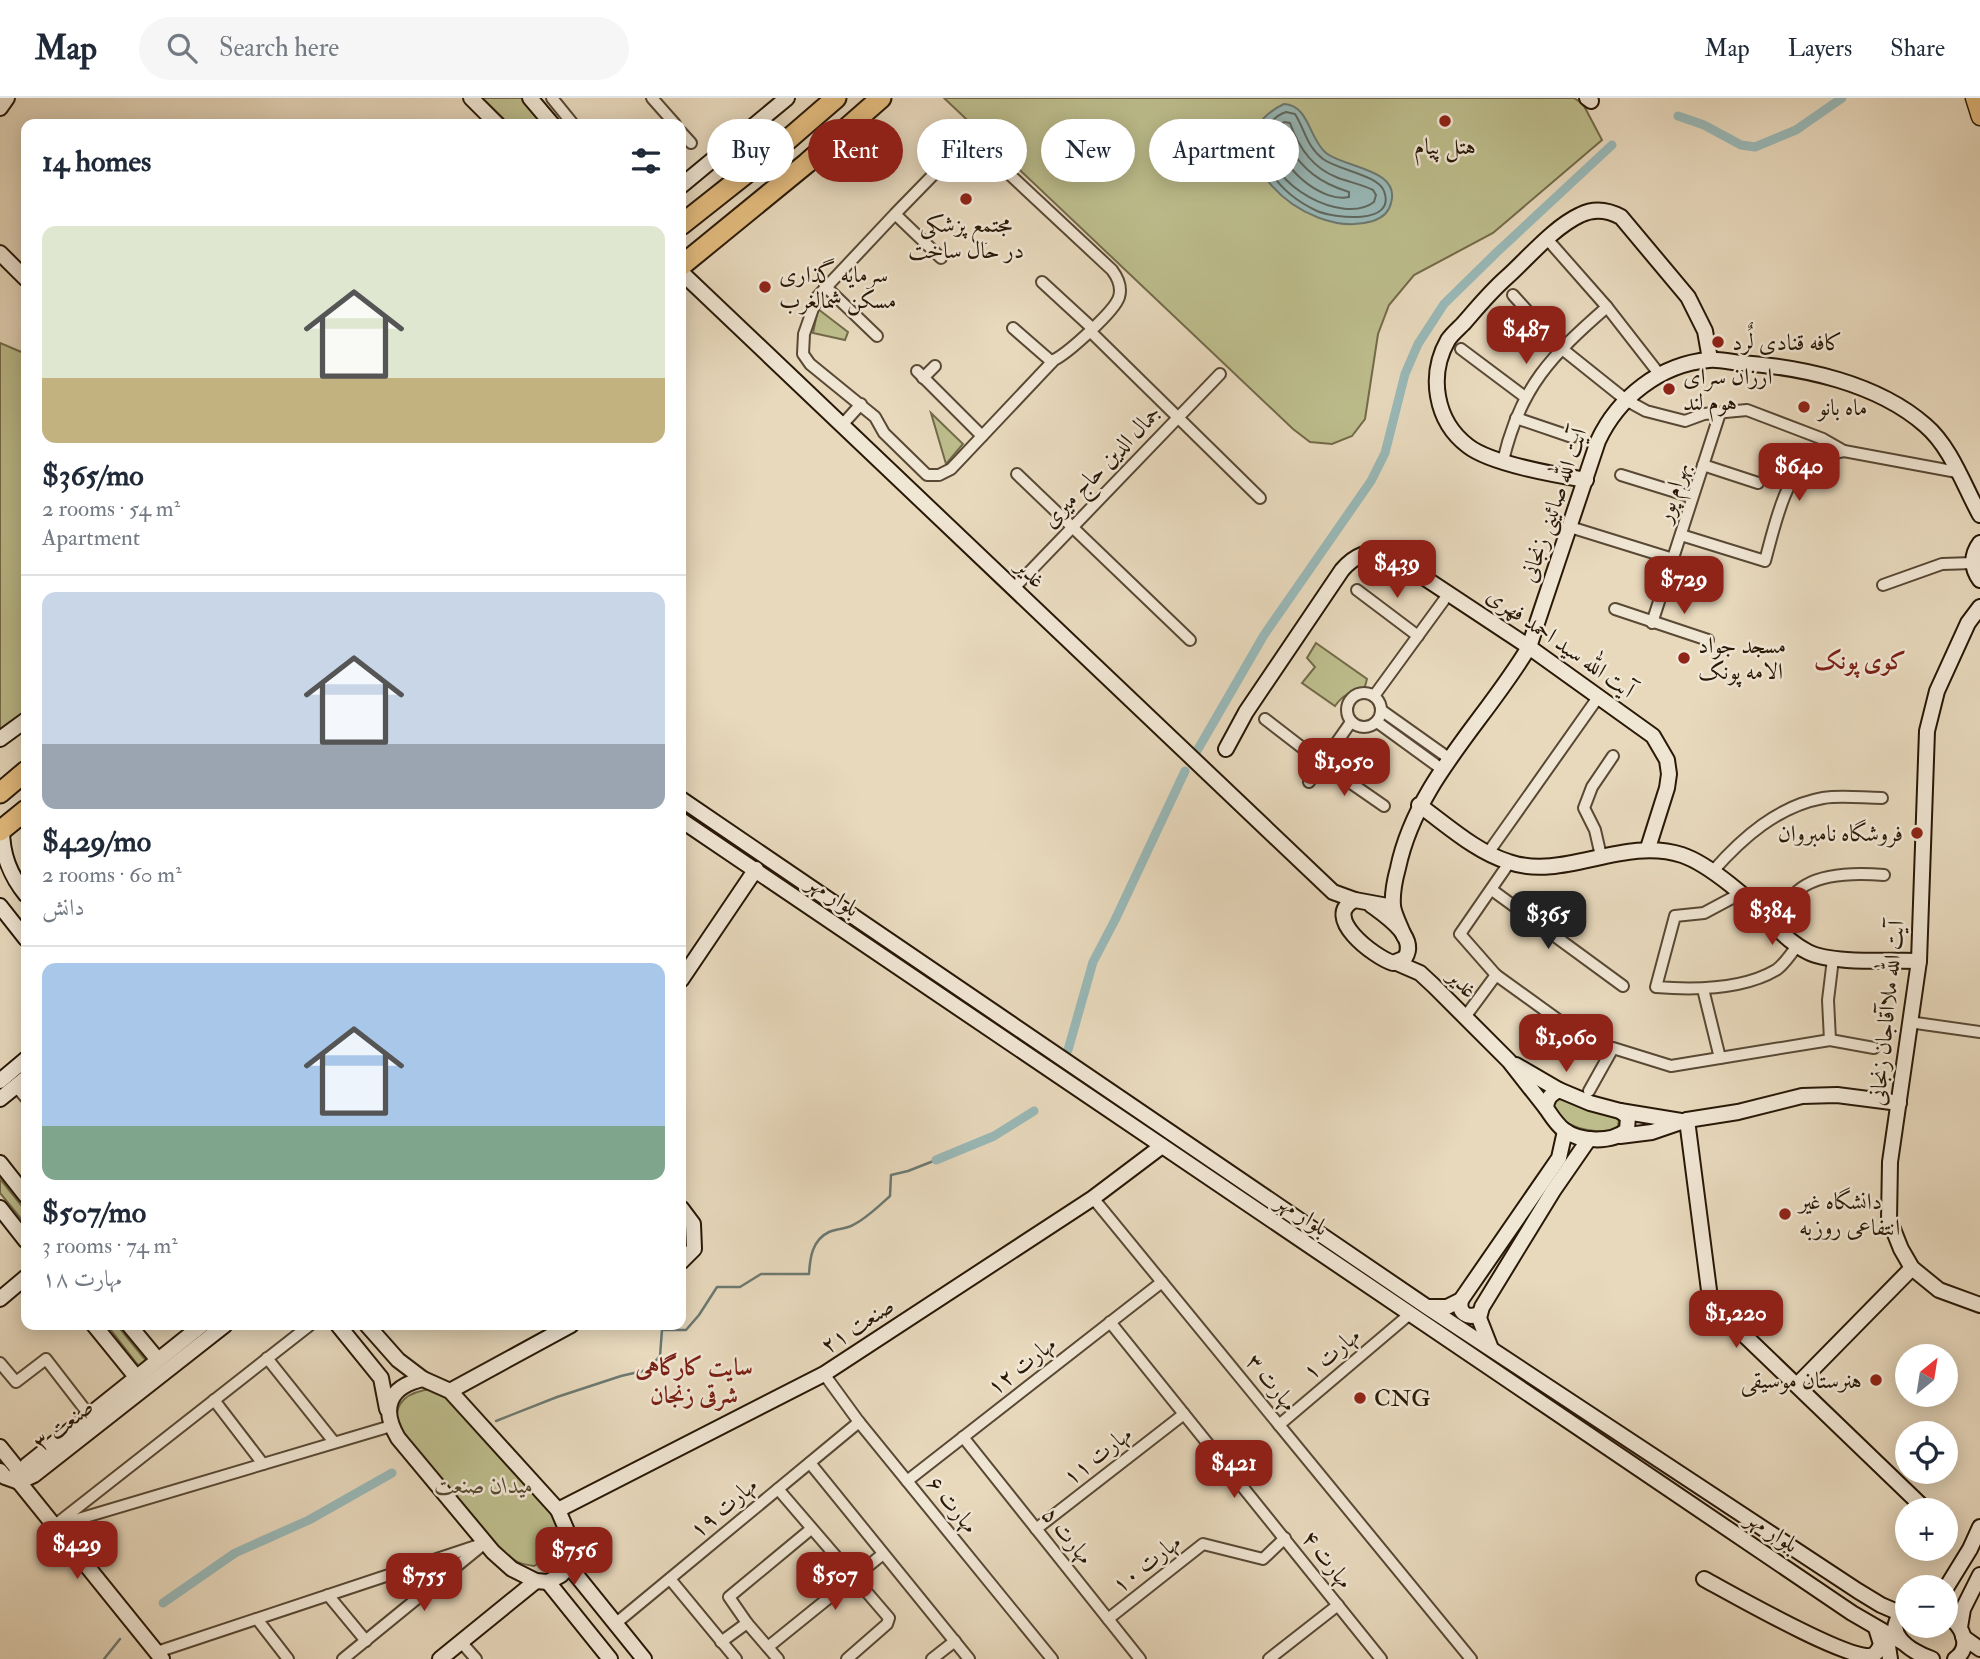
<!DOCTYPE html>
<meta charset="utf-8">
<style>
body{margin:0;font-family:"IM FELL Double Pica",Amiri,serif;background:#f6f6f7;color:#1f2937;height:100vh;display:flex;flex-direction:column;font-size:26px;white-space:nowrap}
*{box-sizing:border-box;margin:0}
p{font-size:23px;color:#747a83}
.icon{flex:none;width:38px;height:38px;fill:none;stroke:currentColor;stroke-width:2;stroke-linecap:round;stroke-linejoin:round}
.map{position:relative;flex:1;overflow:hidden}
.panel{position:absolute;left:21px;top:21px;width:665px;height:1211px;display:flex;flex-direction:column;background:#fff;border-radius:14px;box-shadow:0 4px 18px #0003}
.panel>*{flex:none}
.top-card{position:absolute;left:707px;top:21px;width:665px;height:63px;display:flex;gap:14px}
.needle{width:46px;rotate:30deg}
.controls{position:absolute;left:1895px;top:1246px;display:grid;gap:14px}
.controls a{display:grid;place-items:center;width:63px;height:63px;border-radius:50%;background:#fff;box-shadow:0 4px 18px #0003;font-size:35px}
.price{position:absolute;translate:-50% -60px;padding:0 16px;border-radius:14px;background:#8f2418;color:#fff;font-size:23px;line-height:46px;filter:drop-shadow(0 2px 4px #0008)}
.price::after{content:'';position:absolute;left:50%;top:42px;width:21px;height:16px;margin-left:-10px;background:inherit;clip-path:polygon(0 0,100% 0,50% 100%)}
.price.active{background:#222;color:#fff}
ul{padding:0;list-style:none}
li{display:grid;align-content:center;gap:14px;height:371px;padding:0 21px}
li+li{border-top:2px solid #e0e1e3}
li span{display:grid;place-items:center;height:217px;border-radius:14px;color:#555}
li>.icon{margin-inline-start:auto}
span .icon{width:126px;height:126px;fill:#fffc;stroke-width:1}
li b{font-size:30px}
h2{display:flex;justify-content:space-between;align-items:center;height:84px;padding:0 21px;font-size:30px}
.pill{padding:0 24px;border-radius:32px;background:#fff;box-shadow:0 4px 18px #0003;font-size:24px;line-height:63px}
.pill.active{background:#8f2418;color:#fff}
header{display:flex;align-items:center;gap:42px;box-sizing:border-box;height:98px;padding:0 35px;background:#fff;border-bottom:2px solid #e0e1e3}
header strong{font-size:33px}
nav{display:flex;gap:38px;margin-inline-start:auto;font-size:24px}
.search{width:490px;height:63px;background:#f6f6f7;display:flex;align-items:center;gap:18px;box-sizing:border-box;padding:0 24px;border-radius:38px;color:#747a83;font-size:26px}
.map>svg:first-child{display:block}
</style>
<header>
<strong>Map</strong>
<div class="search"><svg class="icon" aria-label="search" viewBox="0 0 24 24"><circle cx="10" cy="10" r="6"/><path d="M15 15l6 6"/></svg>Search here</div>
<nav><a>Map</a><a>Layers</a><a>Share</a></nav>
</header>
<div class="map">
<svg width="1980" height="1561" viewBox="0 0 1980 1561">
<rect width="100%" height="100%" fill="#e8d9bd"/>
<filter id="stains"><feTurbulence type="fractalNoise" baseFrequency=".00286" numOctaves="4"/><feColorMatrix values="0 0 0 0 .2 0 0 0 0 .09 0 0 0 0 .02 0 0 0 .5 -.17"/></filter>
<radialGradient id="worn" r=".72"><stop offset=".6" stop-color="#630" stop-opacity="0"/><stop offset="1" stop-color="#630" stop-opacity=".3"/></radialGradient>
<g fill="#bdbd8c" stroke="#726a49" stroke-width="2">
<polygon points="482,0 523,0 543,26 509,26"/>
<polygon points="944,0 1574,0 1583,6 1602,42 1493,135 1414,177 1389,207 1378,236 1365,321 1352,338 1332,346 1310,344 1293,331"/>
<polygon points="818,211 848,234 845,242 813,235"/>
<polygon points="0,245 26,256 26,623 0,642"/>
<polygon points="931,315 963,346 946,366"/>
<path d="M1316,545L1367,581L1364,592C1350,593 1343,597 1335,608L1302,585L1315,569L1307,560Z"/>
<path d="M1559,997L1614,1017L1619,1022L1618,1028L1612,1034C1588,1034 1556,1029 1550,1002Z"/>
<polygon points="0,1081 26,1113 26,1127 0,1095"/>
<polygon points="107,1227 117,1227 148,1265 141,1271"/>
<path d="M433,1291L450,1300L548,1407L559,1429L561,1442L549,1459L534,1468C527,1467 520,1466 514,1462C477,1438 450,1396 422,1362C415,1354 402,1342 399,1332C390,1304 409,1293 433,1291Z"/>
</g>
<path fill="#99b9b8" stroke="#6c7971" stroke-width="2" d="M1284,6C1309,7 1309,41 1326,55C1345,70 1401,71 1391,105C1389,114 1382,120 1373,123C1303,145 1202,45 1284,6Z"/>
<g fill="none" stroke-linecap="round" stroke-linejoin="round">
<g stroke="#60685f" stroke-width="2">
<path d="M1286,14L1295,16C1305,32 1307,49 1323,61C1338,72 1378,77 1384,93C1397,128 1333,120 1317,113C1298,104 1283,93 1272,76C1265,65 1259,54 1262,41C1265,29 1274,18 1286,14Z"/>
<path d="M1284,24L1290,25C1298,48 1311,69 1336,79C1348,84 1361,86 1373,92L1376,97L1374,104C1343,128 1267,86 1270,47C1271,37 1278,30 1284,24Z"/>
<path d="M1283,45L1287,46C1303,72 1320,85 1349,94V99C1324,105 1284,73 1280,48Z"/>
</g>
<g stroke="#6c7971" stroke-width="2.5">
<path d="M496,1323L557,1299L621,1278L647,1272L660,1258L662,1232H686L699,1217L717,1189H740L761,1176H809C810,1160 812,1142 829,1134C836,1131 844,1131 851,1128C865,1122 879,1108 890,1098L891,1077L908,1073L936,1062"/>
<polyline points="104,1561 120,1541"/>
</g>
<g stroke="#99b9b8" stroke-width="9">
<polyline points="1678,18 1704,27 1741,47 1755,49 1796,32 1842,0"/>
<polyline points="1194,658 1264,537 1371,383 1385,355 1405,276 1418,246 1444,206 1496,155 1612,47"/>
<polyline points="1068,952 1093,864 1115,822 1185,673"/>
<polyline points="936,1062 994,1038 1034,1013"/>
<polyline points="163,1505 235,1455 309,1422 392,1375"/>
</g>
<defs>
<g id="street">
<polyline points="552,0 573,26"/>
<polyline points="652,0 675,26"/>
<polyline points="681,34 691,45"/>
<path d="M895,116L967,42L976,45L1112,172C1118,180 1122,189 1119,199C1115,213 1068,255 1054,262L951,371L939,377H927L884,335L875,319L810,266L803,256L804,236L817,199L895,116L941,160"/>
<polyline points="1548,142 1607,209 1660,277"/>
<polyline points="1042,184 1092,230"/>
<polyline points="825,188 877,238"/>
<polyline points="1513,197 1561,250 1626,302 1646,313 1685,323 1704,316 1747,312 1823,341 1844,353 1957,374"/>
<polyline points="1013,230 1052,264"/>
<polyline points="1094,237 1260,400"/>
<polyline points="1461,251 1525,299"/>
<polyline points="917,273 982,338"/>
<polyline points="923,280 935,268"/>
<polyline points="1516,320 1572,339"/>
<polyline points="842,327 861,306"/>
<path d="M1503,363C1520,289 1552,257 1607,209"/>
<polyline points="1703,367 1758,385"/>
<polyline points="1017,376 1190,542"/>
<polyline points="1621,377 1692,399"/>
<polyline points="1570,429 1673,461"/>
<path d="M1681,437L1765,463C1772,438 1786,371 1812,361C1822,357 1833,355 1844,353"/>
<polyline points="1883,487 1942,466 1973,465"/>
<polyline points="1014,490 1220,276"/>
<polyline points="1357,492 1418,538"/>
<polyline points="1615,511 1708,542"/>
<polyline points="1652,525 1720,315"/>
<circle cx="1364" cy="612" r="17"/>
<polyline points="1374,598 1444,502"/>
<polyline points="1381,612 1450,661"/>
<polyline points="1265,621 1322,665 1384,708"/>
<polyline points="1377,624 1443,672"/>
<polyline points="1309,684 1351,624"/>
<polyline points="1488,755 1599,598"/>
<polyline points="1601,758 1595,732 1584,710 1592,689 1613,658"/>
<path d="M1713,773C1742,740 1778,708 1823,700C1842,697 1863,700 1882,700"/>
<polyline points="1492,792 1623,888"/>
<path d="M1734,799L1704,815L1675,818L1656,889C1693,892 1742,892 1776,872C1784,867 1791,855 1798,847"/>
<path d="M1771,823C1781,811 1792,795 1806,787C1827,775 1860,775 1884,777"/>
<polyline points="1496,877 1460,836 1509,765"/>
<polyline points="1703,891 1720,960"/>
<polyline points="1465,919 1496,877 1575,934"/>
<polyline points="1909,924 1980,934"/>
<polyline points="1830,942 1828,902 1833,861"/>
<polyline points="16,988 26,1000"/>
<polyline points="1589,993 1613,950 1671,968 1830,942 1874,950"/>
<polyline points="1093,1100 1471,1561"/>
<polyline points="1110,1224 1381,1561"/>
<polyline points="267,1260 334,1344"/>
<polyline points="0,1265 16,1284 46,1261 90,1318"/>
<polyline points="824,1276 859,1324 1052,1561"/>
<polyline points="214,1302 263,1366"/>
<polyline points="1279,1327 1411,1215"/>
<polyline points="963,1339 1140,1561"/>
<polyline points="810,1365 969,1561"/>
<polyline points="907,1383 1162,1184"/>
<polyline points="778,1391 889,1520 887,1526 847,1561"/>
<polyline points="59,1424 310,1227"/>
<polyline points="55,1428 391,1328"/>
<polyline points="1036,1431 1184,1316"/>
<polyline points="670,1481 736,1561"/>
<polyline points="328,1497 366,1543"/>
<polyline points="257,1521 288,1561"/>
<polyline points="1108,1521 1203,1446 1263,1461 1285,1440"/>
<polyline points="615,1526 859,1324"/>
<polyline points="461,1544 476,1561"/>
<polyline points="721,1544 747,1525"/>
<polyline points="768,1549 883,1456"/>
<polyline points="157,1554 485,1445"/>
<polyline points="343,1561 479,1450"/>
<polyline points="778,1561 747,1525 729,1499 811,1431"/>
<polyline points="932,1561 955,1543"/>
<polyline points="1269,1561 1338,1507"/>
</g>
<g id="secondary">
<polyline points="471,0 497,26"/>
<polyline points="530,0 552,26"/>
<polyline points="1587,0 1591,3"/>
<polyline points="0,10 7,0"/>
<polyline points="681,88 787,0"/>
<polyline points="0,155 26,181"/>
<polyline points="681,174 1333,794 1355,802"/>
<path d="M1586,382C1556,377 1491,366 1468,348C1435,323 1428,277 1448,242C1452,236 1458,231 1463,226C1477,210 1490,194 1507,179C1528,160 1554,129 1580,117C1594,110 1608,112 1621,119L1688,199L1705,233L1710,261"/>
<path d="M1980,445C1971,457 1971,470 1980,482"/>
<polyline points="1980,509 1968,525 1937,593 1927,633 1919,863 1890,1064 1889,1121 1901,1151 1912,1170 1939,1192 1980,1207"/>
<polyline points="0,641 26,622"/>
<path d="M1226,651L1246,614L1342,472C1355,457 1368,452 1387,455L1529,549L1653,638L1667,662L1669,676L1667,690L1648,750"/>
<polyline points="681,701 1427,1209 1858,1493 1881,1507 1902,1516"/>
<path d="M1419,707C1447,727 1476,754 1509,764C1564,783 1623,738 1682,757C1709,766 1752,803 1771,824C1781,835 1794,847 1808,854C1831,866 1891,862 1919,863"/>
<polyline points="681,722 1852,1515 1902,1544"/>
<path d="M2,731C2,757 10,777 26,797"/>
<path d="M1371,807C1386,818 1418,839 1405,860L1393,865C1374,859 1320,818 1355,802L1393,809"/>
<polyline points="0,808 26,841"/>
<path d="M1404,838C1401,829 1394,817 1393,808C1392,796 1395,781 1398,770C1416,684 1485,623 1529,549L1598,343C1618,300 1660,266 1709,262C1719,261 1730,264 1741,265C1802,269 1877,285 1925,327C1951,349 1964,388 1980,417"/>
<polyline points="1397,865 1420,875 1434,888 1509,963 1546,1010"/>
<polyline points="681,882 756,771"/>
<polyline points="1516,967 1559,992"/>
<polyline points="0,983 26,961"/>
<path d="M1559,992L1590,1005L1620,1013L1628,1019L1627,1032C1612,1045 1579,1044 1564,1032C1556,1026 1551,1017 1546,1010C1547,1000 1550,997 1559,992Z"/>
<polyline points="0,1001 26,980"/>
<polyline points="1620,1013 1681,1023"/>
<polyline points="1687,1022 1710,1200 1715,1209 1926,1412"/>
<polyline points="1620,1038 1652,1034 1687,1022 1738,1014 1802,998 1837,997 1899,1005"/>
<polyline points="0,1065 26,1098"/>
<polyline points="0,1110 26,1143"/>
<polyline points="681,1110 693,1126 694,1151 681,1164"/>
<polyline points="0,1201 26,1179"/>
<path d="M1461,1202C1458,1215 1468,1222 1480,1215"/>
<polyline points="1430,1209 1447,1209 1461,1202 1559,1060 1565,1033"/>
<polyline points="94,1227 137,1280"/>
<polyline points="129,1227 158,1262"/>
<polyline points="338,1227 381,1280 387,1311"/>
<polyline points="367,1227 398,1262 423,1281"/>
<polyline points="1490,1248 1479,1220 1482,1209 1553,1093 1589,1041"/>
<path d="M423,1281L450,1293L558,1412L570,1440L572,1454L569,1468L561,1477L548,1484L536,1483L512,1471L493,1454L398,1340C381,1311 388,1289 423,1281Z"/>
<polyline points="1798,1286 1912,1170"/>
<polyline points="450,1293 571,1227"/>
<polyline points="0,1349 16,1369 19,1384 162,1561"/>
<polyline points="0,1373 5,1379 19,1384"/>
<polyline points="19,1384 34,1377 225,1227"/>
<polyline points="19,1384 27,1367 202,1227"/>
<polyline points="558,1412 824,1276 1093,1100 1162,1048"/>
<polyline points="569,1468 644,1561"/>
<path d="M1704,1481C1732,1496 1845,1561 1871,1558C1877,1556 1879,1551 1881,1546L1876,1530"/>
<polyline points="548,1484 610,1561"/>
<polyline points="1946,1490 1970,1451 1980,1429"/>
<path d="M1908,1512C1877,1531 1910,1554 1932,1561"/>
<path d="M1946,1518C1962,1526 1973,1549 1955,1561"/>
<polyline points="1960,1529 1963,1511 1980,1477"/>
<polyline points="1886,1535 1890,1561"/>
<polyline points="1963,1539 1980,1551"/>
<polyline points="440,1561 536,1483"/>
</g>
<polyline id="primary" points="1974,0 1980,19"/>
<g id="highway">
<polyline points="681,127 777,51 836,0"/>
<polyline points="681,168 807,65 881,0"/>
<polyline points="0,695 26,673"/>
<polyline points="0,733 26,712"/>
</g>
</defs>
<use href="#street" stroke="#584834" stroke-width="14"/>
<use href="#secondary" stroke="#281806" stroke-width="18"/>
<use href="#primary" stroke="#281806" stroke-width="19"/>
<use href="#highway" stroke="#281806" stroke-width="23"/>
<use href="#street" stroke="#f0e6d4" stroke-width="10"/>
<use href="#secondary" stroke="#f0e6d4" stroke-width="14"/>
<use href="#primary" stroke="#e4bc7e" stroke-width="16"/>
<use href="#highway" stroke="#e4bc7e" stroke-width="19"/>
</g>
<g fill="#8f2418" stroke="#f0e6d4" stroke-width="2.5">
<circle cx="1445" cy="23" r="7"/>
<circle cx="966" cy="101" r="7"/>
<circle cx="765" cy="189" r="7"/>
<circle cx="1718" cy="244" r="7"/>
<circle cx="1669" cy="291" r="7"/>
<circle cx="1804" cy="309" r="7"/>
<circle cx="1684" cy="560" r="7"/>
<circle cx="1917" cy="735" r="7"/>
<circle cx="1785" cy="1116" r="7"/>
<circle cx="1876" cy="1282" r="7"/>
<circle cx="1360" cy="1300" r="7"/>
</g>
<g text-anchor="middle" stroke-width="5" stroke-linejoin="round" paint-order="stroke">
<g font-size="23" fill="#281806" stroke="#f0e6d4" text-anchor="start">
<text x="1445" y="56" text-anchor="middle">هتل پیام</text>
<text x="966" y="134" text-anchor="middle">مجتمع پزشکی<tspan x="966" dy="26">در حال ساخت</tspan></text>
<text x="779" y="184">سرمایه گذاری<tspan x="779" dy="26">مسکن شمالغرب</tspan></text>
<text x="1732" y="252">کافه قنادی لٌرد</text>
<text x="1683" y="286">ارزان سرای<tspan x="1683" dy="26">هوم لند</tspan></text>
<text x="1818" y="317">ماه بانو</text>
<text x="1698" y="555">مسجد جواد<tspan x="1698" dy="26">الامه پونک</tspan></text>
<text x="1903" y="743" text-anchor="end">فروشگاه نامبروان</text>
<text x="1799" y="1111">دانشگاه غیر<tspan x="1799" dy="26">انتفاعی روزبه</tspan></text>
<text x="1862" y="1290" text-anchor="end">هنرستان موسیقی</text>
<text x="1374" y="1308">CNG</text>
</g>
<g font-size="23" fill="#281806" stroke="#f0e6d4">
<text transform="translate(1101 368) rotate(-46)" y="8">جمال الدین حاج میری</text>
<text transform="translate(1672 394) rotate(-72)" y="8">بهرام پور</text>
<text transform="translate(1553 407) rotate(-71)" y="8">آیت الله صائینی زنجانی</text>
<text transform="translate(1031 475) rotate(44)" y="8">غدیر</text>
<text transform="translate(1561 544) rotate(35)" y="8">آیت الله سید احمد فهری</text>
<text transform="translate(834 797) rotate(34)" y="8">بلوار مهر</text>
<text transform="translate(1463 885) rotate(45)" y="8">غدیر</text>
<text transform="translate(1886 915) rotate(-84)" y="8">آیت الله ملاآقاجان زنجانی</text>
<text transform="translate(1303 1116) rotate(34)" y="8">بلوار مهر</text>
<text transform="translate(857 1227) rotate(-33)" y="8">صنعت ۲۱</text>
<text transform="translate(1331 1255) rotate(-40)" y="8">مهارت ۱</text>
<text transform="translate(1021 1267) rotate(-38)" y="8">مهارت ۱۲</text>
<text transform="translate(1272 1284) rotate(51)" y="8">مهارت ۳</text>
<text transform="translate(63 1326) rotate(-38)" y="8">صنعت ۳</text>
<text transform="translate(1097 1357) rotate(-38)" y="8">مهارت ۱۱</text>
<text transform="translate(953 1406) rotate(51)" y="8">مهارت ۶</text>
<text transform="translate(723 1409) rotate(-40)" y="8">مهارت ۱۹</text>
<text transform="translate(1773 1433) rotate(34)" y="8">بلوار مهر</text>
<text transform="translate(1068 1437) rotate(51)" y="8">مهارت ۵</text>
<text transform="translate(1328 1461) rotate(52)" y="8">مهارت ۴</text>
<text transform="translate(1146 1465) rotate(-38)" y="8">مهارت ۱۰</text>
</g>
<g font-size="23" font-style="italic" fill="#554a2e" stroke="#f0e6d4">
<text x="484" y="1395">میدان صنعت</text>
</g>
<g font-size="24" font-weight="bold" fill="#7a1f14" stroke="#f0e6d4">
<text x="1860" y="571">کوی پونک</text>
<text x="694" y="1277">سایت کارگاهی<tspan x="694" dy="28">شرقی زنجان</tspan></text>
</g>
</g>
<rect width="100%" height="100%" filter="url(#stains)"/>
<rect width="100%" height="100%" fill="url(#worn)"/>
</svg>
<div class="controls">
<a><svg class="needle" viewBox="-14 -14 28 28"><path d="M0-13l5 13h-10z" fill="#e53935"/><path d="M0 13l5-13h-10z" fill="#747a83"/></svg></a>
<a><svg class="icon" aria-label="locate" viewBox="0 0 24 24"><circle cx="12" cy="12" r="6"/><path d="M12 2v4M12 18v4M2 12h4M18 12h4"/></svg></a>
<a>+</a>
<a>−</a>
</div>
<b class="price" style="left:1526px;top:268px">$487</b>
<b class="price" style="left:1799px;top:405px">$640</b>
<b class="price" style="left:1397px;top:502px">$439</b>
<b class="price" style="left:1684px;top:518px">$729</b>
<b class="price" style="left:1344px;top:700px">$1,050</b>
<b class="price" style="left:1772px;top:849px">$384</b>
<b class="price active" style="left:1548px;top:853px">$365</b>
<b class="price" style="left:1566px;top:976px">$1,060</b>
<b class="price" style="left:1736px;top:1252px">$1,220</b>
<b class="price" style="left:1234px;top:1402px">$421</b>
<b class="price" style="left:77px;top:1483px">$429</b>
<b class="price" style="left:574px;top:1489px">$756</b>
<b class="price" style="left:835px;top:1514px">$507</b>
<b class="price" style="left:424px;top:1515px">$755</b>
<div class="top-card">
<a class="pill">Buy</a>
<a class="pill active">Rent</a>
<a class="pill">Filters</a>
<a class="pill">New</a>
<a class="pill">Apartment</a>
</div>
<section class="panel">
<h2>14 homes<svg class="icon" aria-label="filters" viewBox="0 0 24 24"><path d="M4 7h16M4 17h16"/><circle cx="9" cy="7" r="2"/><circle cx="15" cy="17" r="2"/></svg></h2>
<ul>
<li><span style="background:linear-gradient(#dfe7d0 70%,#c2b280 0)"><svg class="icon" aria-label="home" viewBox="0 0 24 24"><path d="M3 11l9-7 9 7M6 9v11h12V9"/></svg></span><div><b>$365/mo</b><p>2 rooms · 54 m²</p><p>Apartment</p></div></li>
<li><span style="background:linear-gradient(#c9d6e8 70%,#9aa5b1 0)"><svg class="icon" aria-label="home" viewBox="0 0 24 24"><path d="M3 11l9-7 9 7M6 9v11h12V9"/></svg></span><div><b>$429/mo</b><p>2 rooms · 60 m²</p><p>دانش</p></div></li>
<li><span style="background:linear-gradient(#a9c7e8 75%,#7fa58c 0)"><svg class="icon" aria-label="home" viewBox="0 0 24 24"><path d="M3 11l9-7 9 7M6 9v11h12V9"/></svg></span><div><b>$507/mo</b><p>3 rooms · 74 m²</p><p>مهارت ۱۸</p></div></li>
</ul>
</section>
</div>
